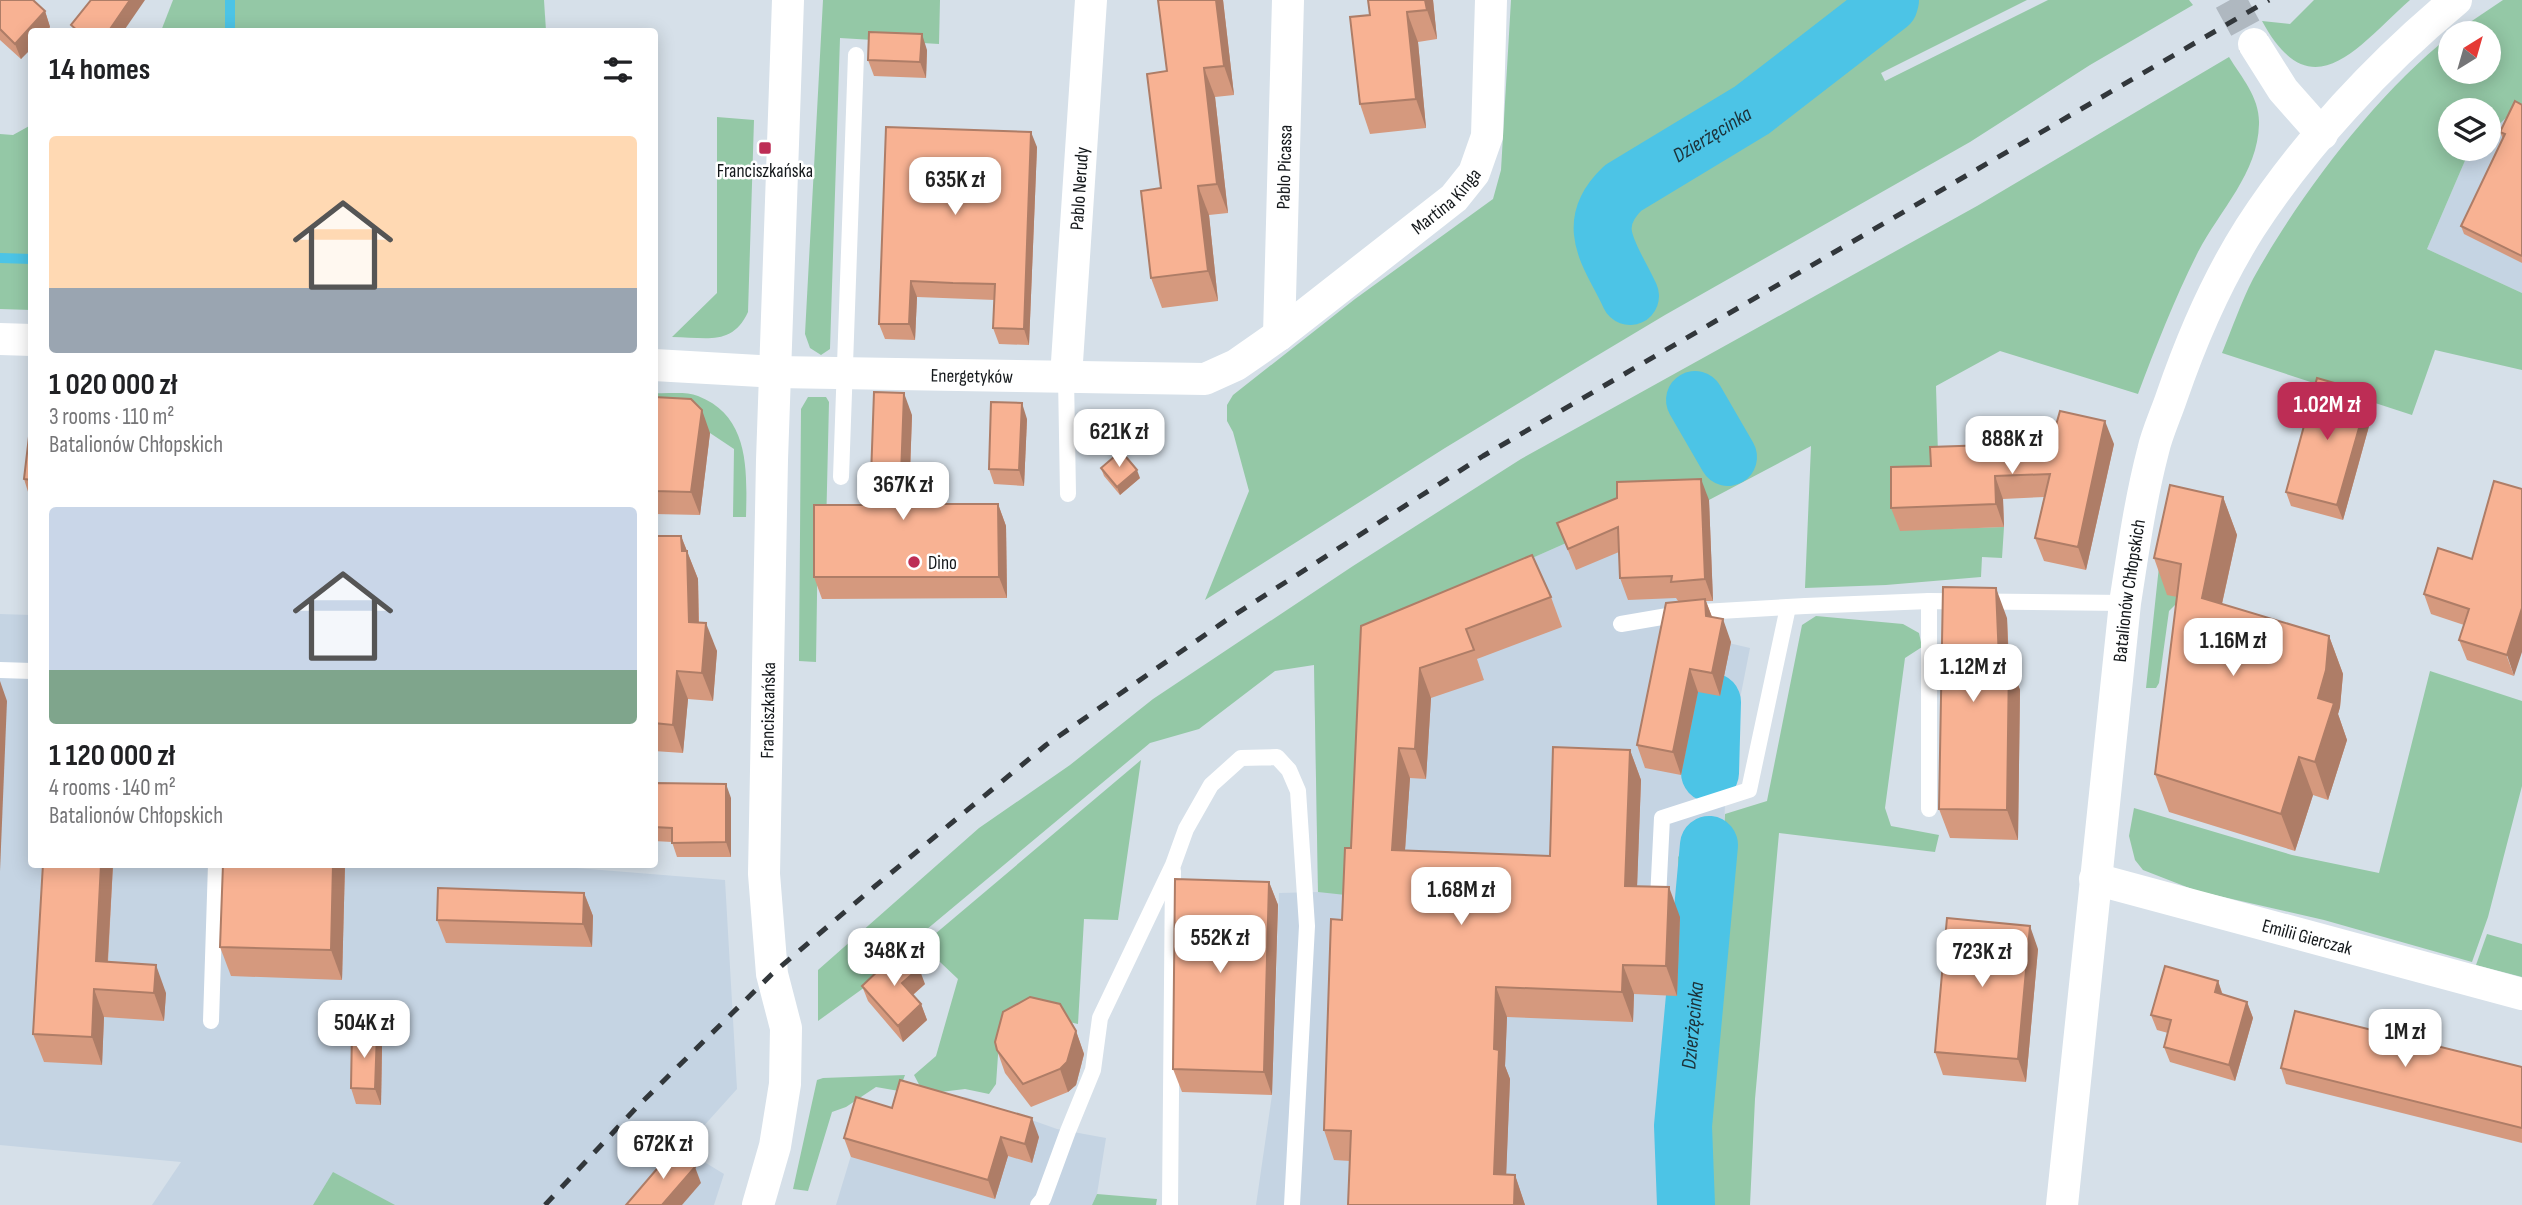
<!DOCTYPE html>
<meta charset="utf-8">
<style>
body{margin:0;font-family:"Sofia Sans Condensed",sans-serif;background:#f2f2f2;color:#202124;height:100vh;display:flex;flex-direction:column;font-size:26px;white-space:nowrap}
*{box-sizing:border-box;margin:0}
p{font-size:23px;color:#757577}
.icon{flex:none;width:38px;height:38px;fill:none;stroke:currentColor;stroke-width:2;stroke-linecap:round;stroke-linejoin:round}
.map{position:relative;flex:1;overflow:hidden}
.details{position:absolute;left:28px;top:28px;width:630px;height:840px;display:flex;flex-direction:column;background:#fff;border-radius:7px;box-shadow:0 4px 18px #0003}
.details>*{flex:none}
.needle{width:46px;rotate:37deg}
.controls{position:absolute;left:2438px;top:21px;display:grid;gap:14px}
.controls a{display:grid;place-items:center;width:63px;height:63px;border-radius:50%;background:#fff;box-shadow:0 4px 18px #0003;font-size:35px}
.price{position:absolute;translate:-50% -60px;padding:0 16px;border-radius:14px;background:#fff;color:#222;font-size:23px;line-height:46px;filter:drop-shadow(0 2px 4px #0008)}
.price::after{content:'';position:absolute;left:50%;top:42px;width:21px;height:16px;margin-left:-10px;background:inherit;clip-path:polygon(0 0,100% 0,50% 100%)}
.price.on{background:#bd2d55;color:#fff}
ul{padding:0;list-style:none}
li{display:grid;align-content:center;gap:14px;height:371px;padding:0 21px}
li span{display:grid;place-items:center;height:217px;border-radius:7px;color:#555}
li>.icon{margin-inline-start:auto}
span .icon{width:126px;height:126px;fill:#fffc;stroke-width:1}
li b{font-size:30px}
h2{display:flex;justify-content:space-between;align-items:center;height:84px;padding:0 21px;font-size:30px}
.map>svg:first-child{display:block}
</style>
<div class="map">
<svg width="2522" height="1205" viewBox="0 0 2522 1205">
<rect width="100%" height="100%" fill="#d6e0e9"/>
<g fill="#c5d4e3">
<polygon points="2522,104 2522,293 2427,249 2470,149 2488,149 2489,133"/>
<polygon points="1709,500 1713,596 1678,598 1673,630 1750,648 1726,770 1724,834 1678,857 1680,917 1674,1205 1256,1205 1272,1095 1279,893 1318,892 1314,664 1530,559 1625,517 1624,504"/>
<polygon points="0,614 31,615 32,864 527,864 725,880 737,1089 683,1149 724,1174 714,1205 152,1205 181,1162 0,1145"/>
<polygon points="966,1097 1057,1129 1106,1138 1097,1194 1092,1205 836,1205 863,1116 898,1127 918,1099"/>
</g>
<g fill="#94c8a6">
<polygon points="173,0 544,0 546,31 161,31"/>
<polygon points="823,0 940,0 939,44 840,38 830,349 821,355 810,348 805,334"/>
<polygon points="1511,0 2027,0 1881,73 1885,81 2048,0 2189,0 2193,5 2090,65 1970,142 1665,315 1578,367 1445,448 1205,600 1249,491 1233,432 1227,421 1227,405 1233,395 1355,299 1493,199 1501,170"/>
<path d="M2314,0H2410C2358,46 2312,113 2262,21L2290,24Z"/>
<path d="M2503,0H2522V104L2489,133L2488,110H2450V149H2470L2427,249L2522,293V370L2435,350L2412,415L2222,353C2232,329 2241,302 2253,279C2299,196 2375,95 2450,36V72H2488V33H2454Z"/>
<path d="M2229,57C2242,78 2260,98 2259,124C2258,173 2220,210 2198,252C2175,298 2156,346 2138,394L2000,351L1936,386L1939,489L1900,530L2004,527L2002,558L1982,557L1981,577L1886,585L1805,588L1811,446L1709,500L1625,504V517L1530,559L1372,656L1355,896L1318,892L1314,665L1275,671L1199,729L1150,743L908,945L865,987L818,1021V970L979,828L1070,765L1153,699L1353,566L1521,459L1977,206Z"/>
<path d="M717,117L754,120L748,312C732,347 705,337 672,337L717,293Z"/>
<polygon points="31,125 31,310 0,309 0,134 13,135"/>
<path d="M655,393C667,394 686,391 698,396C750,416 747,471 746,517H733L734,449L710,433L655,420Z"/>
<polygon points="808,397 826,397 829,402 826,530 818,530 816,662 799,661 801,409"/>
<polygon points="2160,557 2189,600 2177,603 2169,611 2159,683 2156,688 2146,688"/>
<polygon points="1816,616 1903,624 1919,633 1922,647 1905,658 1885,808 1891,826 1939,835 1935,852 1779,833 1755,1099 1750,1205 1674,1205 1680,917 1678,857 1700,833 1724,834 1725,814 1767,801 1802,625"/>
<polygon points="2430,671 2522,701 2522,786 2488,917 2472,962 2324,920 2197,891 2143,870 2135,860 2129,836 2134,808 2292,855 2379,873"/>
<polygon points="1141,760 1118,920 1084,919 1078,1024 1028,1013 999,1041 996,1084 989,1094 965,1089 924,1094 914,1075 936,1056 958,979 922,945"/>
<polygon points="2487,934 2522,944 2522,977 2476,965"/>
<polygon points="905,1075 899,1091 876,1087 846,1107 832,1112 808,1191 793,1189 817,1080 823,1078"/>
<polygon points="333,1172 395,1205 313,1205"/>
<polygon points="1097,1194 1157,1199 1156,1205 1092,1205"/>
</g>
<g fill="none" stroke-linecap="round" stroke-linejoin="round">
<g stroke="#4cc4e6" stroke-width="10">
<polyline points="230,32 230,0"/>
<polyline points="0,258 32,259"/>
</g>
<g stroke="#4cc4e6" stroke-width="58">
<path id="s1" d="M1630,296C1611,255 1583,226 1623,188L1752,110L1889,4L1890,0"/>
<polyline points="1695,400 1728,457"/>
<polyline points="1710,773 1712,702"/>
<path id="s2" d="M1686,1205L1683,1126L1709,845"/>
</g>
<polyline stroke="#afb8c0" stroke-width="32" stroke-dasharray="32 16" stroke-linecap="butt" points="2230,0 2254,44"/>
<g stroke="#fff" stroke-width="16">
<polyline points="1066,377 1068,494"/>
<polyline points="841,477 856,55"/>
<polyline points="1621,624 1685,613 1805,606 1929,601 2125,603"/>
<polyline points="0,670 32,671"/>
<polyline points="1929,809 1929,601"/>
<polyline points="1658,899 1662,818 1749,790 1788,607"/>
<polyline points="211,1021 216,864"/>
<polyline points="1038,1205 1043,1199 1068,1131 1093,1070 1100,1018 1173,865 1186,829 1211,785 1241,758 1277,757 1289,770 1298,791 1307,926 1292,1205"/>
<polyline points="1170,1205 1173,871"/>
</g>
<g stroke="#fff" stroke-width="32">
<polyline points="2254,44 2283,90 2322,134"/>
<path id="s3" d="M1279,335L1288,0"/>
<polyline points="0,339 32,340"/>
<path id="s4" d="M654,365L776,372L1205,379L1236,365L1279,335L1454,198L1474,173L1487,136L1491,0"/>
<path id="s5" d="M1066,377L1091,0"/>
<path id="s6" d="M2095,879L2522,994"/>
<path id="s7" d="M758,1205L775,1146L785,1084L786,1028L772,974L764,874L772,460L788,0"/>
<path id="s8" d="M2062,1205L2125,603C2133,552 2140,501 2153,451C2157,433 2166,414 2172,396C2192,338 2217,280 2250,228C2304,144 2380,63 2456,0"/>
</g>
<polyline stroke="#32373b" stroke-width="5" stroke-dasharray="12 12" stroke-linecap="butt" points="545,1205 637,1107 772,974 874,887 1046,745 1228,619 1483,456 2269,0"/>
</g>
<g fill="#d5997e">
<polygon points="0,0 45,11 50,27 46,32 32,32 21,59 0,40"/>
<polygon points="1223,0 1234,95 1215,97 1228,213 1209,215 1218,301 1162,308 1151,278 1161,188 1167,71"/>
<polygon points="1368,0 1433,0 1437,39 1418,42 1426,128 1370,134 1360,104 1370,15"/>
<polygon points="927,50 926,78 874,76 868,60"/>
<polygon points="2522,105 2522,263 2464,234 2461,226 2503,139 2500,132"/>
<polygon points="886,127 1037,147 1029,345 999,344 993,328 995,300 917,297 915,340 885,339 879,324"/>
<polygon points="2369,393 2374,408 2343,520 2291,506 2286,492"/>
<polygon points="654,397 710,433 700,515 654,514"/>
<polygon points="32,411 32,495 29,495 24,479"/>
<polygon points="912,415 909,504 998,504 1006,526 1007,598 822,599 814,577 870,505"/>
<polygon points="1027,419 1024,486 994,484 989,469"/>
<polygon points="2114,444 2086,570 2044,561 2035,538 2044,497 2003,499 2004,527 1900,531 1891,508 1931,466"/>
<polygon points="1101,468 1140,478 1120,495 1104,476"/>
<polygon points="2223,497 2237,535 2222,604 2329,636 2343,674 2340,707 2338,714 2347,740 2328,800 2313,795 2295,851 2169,812 2155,774 2177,597 2167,595 2154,558"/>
<polygon points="1709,500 1713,601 1706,601 1712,617 1731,642 1720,696 1698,692 1681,775 1645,768 1637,745 1678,601 1676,598 1628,600 1620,578 1619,552 1576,570 1557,523"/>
<polygon points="654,536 681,536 698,579 699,622 717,651 713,701 688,699 683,753 654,751"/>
<polygon points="2472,559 2514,676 2467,660 2459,640 2464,625 2431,614 2424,594"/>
<polygon points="1551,597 1562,627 1477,659 1484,680 1431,698 1426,779 1410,778 1405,850 1550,856 1630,750 1641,780 1637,886 1680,917 1677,996 1634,994 1633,1022 1507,1017 1505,1066 1510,1079 1506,1175 1515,1175 1525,1205 1348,1205 1350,1161 1334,1160 1324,1130 1342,920 1351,848 1361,626"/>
<polygon points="2007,618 2009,660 2020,690 2018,840 1950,838 1939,809"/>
<polygon points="654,783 731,798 731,857 677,857 672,842 654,841"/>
<polygon points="43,864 113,864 108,962 166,993 164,1021 104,1017 102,1065 44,1062 33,1034"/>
<polygon points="345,864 342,980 231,976 220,947"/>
<polygon points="1269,882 1278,905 1272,1095 1182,1092 1173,1069"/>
<polygon points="584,893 593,916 592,947 446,943 437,920"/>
<polygon points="2038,949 2026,1082 1943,1075 1935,1052"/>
<polygon points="2218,981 2223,995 2247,1002 2253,1018 2235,1081 2170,1062 2164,1047 2168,1033 2157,1030 2151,1015"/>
<polygon points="925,984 913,995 921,1004 927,1020 903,1042 868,1001 862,986"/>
<polygon points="1076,1031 1084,1054 1076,1085 1068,1092 1031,1107 1005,1073 997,1050"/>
<polygon points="377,1032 382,1047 381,1105 356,1104 351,1088"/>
<polygon points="2522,1067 2522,1143 2286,1084 2281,1068"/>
<polygon points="892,1108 1039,1137 1032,1163 1008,1156 995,1199 851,1157 844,1138"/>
</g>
<g fill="#ae7d67">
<polygon points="130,0 145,0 123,32 108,32"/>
<polygon points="1216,0 1223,0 1234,95 1224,66"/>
<polygon points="1425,0 1433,0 1437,39 1427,10"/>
<polygon points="45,11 50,27 46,32 32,32 32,48 21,59 15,44"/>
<polygon points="1407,12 1418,42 1426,128 1416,99"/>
<polygon points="922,34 927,50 926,78 920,62"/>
<polygon points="1204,68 1215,97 1228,213 1217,184"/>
<polygon points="1031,132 1037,147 1029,345 1024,329"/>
<polygon points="1198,186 1209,215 1218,301 1208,271"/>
<polygon points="911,281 917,297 915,340 909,324"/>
<polygon points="904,393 912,415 908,526 900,504"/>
<polygon points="2369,393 2374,408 2343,520 2337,505"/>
<polygon points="1022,403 1027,419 1024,486 1019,470"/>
<polygon points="702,410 710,433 700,515 691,492"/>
<polygon points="2105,421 2114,444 2086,570 2078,547"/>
<polygon points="1137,470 1140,478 1120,495 1117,487"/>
<polygon points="1995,476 2003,499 2004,527 1996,504"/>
<polygon points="1701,479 1709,500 1713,601 1705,579"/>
<polygon points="2223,497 2237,535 2215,635 2202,598"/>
<polygon points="998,504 1006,526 1007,598 999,577"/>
<polygon points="681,536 698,579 699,650 689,622 682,551"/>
<polygon points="1996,588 2007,618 2009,677 2009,660 2020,690 2018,840 2007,810"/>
<polygon points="1705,599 1714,622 1706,616"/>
<polygon points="2522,608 2522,652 2514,676 2507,655"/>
<polygon points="1723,619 1731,642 1720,696 1712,673"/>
<polygon points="706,623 717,651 713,701 702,673"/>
<polygon points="2329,636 2343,674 2340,707 2338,714 2347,740 2328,800 2315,762 2318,698"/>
<polygon points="1420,668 1431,698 1426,779 1415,749"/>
<polygon points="1690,669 1698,692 1681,775 1673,752"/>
<polygon points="677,671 688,699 683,753 673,725"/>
<polygon points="0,681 7,701 0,871"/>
<polygon points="1399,748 1410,778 1403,879 1392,850"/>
<polygon points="1630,750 1641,780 1636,915 1625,886"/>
<polygon points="2299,757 2313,795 2295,851 2281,814"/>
<polygon points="726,784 731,798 731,857 726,842"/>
<polygon points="101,864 113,864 106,990 96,961"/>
<polygon points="333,864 345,864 342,980 331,950"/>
<polygon points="1269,882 1278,905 1272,1095 1264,1072"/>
<polygon points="1669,887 1680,917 1677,996 1666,966"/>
<polygon points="584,893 593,916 592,947 583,924"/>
<polygon points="2030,926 2038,949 2026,1082 2018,1059"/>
<polygon points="156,965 166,993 164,1021 154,993"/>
<polygon points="1623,965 1634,994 1633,1022 1622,992"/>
<polygon points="919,968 925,984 908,999 902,983"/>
<polygon points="2218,981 2223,997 2215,992"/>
<polygon points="1496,987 1507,1017 1505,1066 1510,1079 1505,1204 1494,1174 1494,1049"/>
<polygon points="94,989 104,1017 102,1065 92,1037"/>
<polygon points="2247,1002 2253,1018 2235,1081 2229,1065"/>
<polygon points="921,1004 927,1020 903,1042 898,1026"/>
<polygon points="1076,1031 1084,1054 1076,1085 1068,1092 1060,1069"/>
<polygon points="377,1032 382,1047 381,1105 375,1089"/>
<polygon points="1032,1118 1039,1137 1032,1163 1025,1144"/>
<polygon points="1001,1137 1008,1156 995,1199 988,1180"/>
<polygon points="695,1167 701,1183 682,1205 662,1205"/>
<polygon points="1515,1175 1525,1205 1514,1205"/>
</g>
<g fill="#f8b293" stroke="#ae7d67" stroke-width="2">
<polygon points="0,0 33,0 45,11 15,44 0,29"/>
<polygon points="91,0 130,0 108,32 79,32 71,25"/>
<polygon points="1158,0 1216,0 1224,66 1204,68 1217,184 1198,186 1208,271 1151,278 1141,191 1161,188 1147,74 1167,71"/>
<polygon points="1368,0 1425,0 1427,10 1407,12 1416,99 1360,104 1350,17 1370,15"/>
<polygon points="869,32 922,34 920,62 868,60"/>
<polygon points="2515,101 2522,105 2522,256 2461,226 2505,134 2500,132"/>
<polygon points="886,127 1031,132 1024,329 993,328 995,284 953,283 911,281 909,324 879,324"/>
<polygon points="2317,378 2369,393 2337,505 2286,492"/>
<polygon points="874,392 904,393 900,504 998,504 999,577 814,577 814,505 870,505"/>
<polygon points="654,397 691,399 702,410 691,492 654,491"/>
<polygon points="991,402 1022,403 1019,470 989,469"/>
<polygon points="32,411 32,480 24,479"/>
<polygon points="2060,411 2105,421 2078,547 2035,538 2050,474 1995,476 1996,504 1891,508 1891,467 1931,466 1930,447 2051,443"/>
<polygon points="1121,451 1137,470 1117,487 1101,468"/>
<polygon points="1701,479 1705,579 1671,582 1672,576 1620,578 1618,527 1568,549 1557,523 1617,498 1617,482"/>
<polygon points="2494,481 2522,489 2522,608 2507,655 2459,640 2469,609 2424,594 2438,548 2472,559"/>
<polygon points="2170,485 2223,497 2202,598 2329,636 2326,670 2318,698 2334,703 2315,762 2299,757 2281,814 2155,774 2181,564 2154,558"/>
<polygon points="654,536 681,536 682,551 687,551 689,622 706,623 702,673 677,671 673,725 654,723"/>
<polygon points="1532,555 1551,597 1466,629 1474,650 1420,668 1415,749 1399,748 1392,850 1550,856 1553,747 1630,750 1625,886 1669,887 1666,966 1623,965 1622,992 1496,987 1494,1049 1499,1050 1494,1174 1515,1175 1514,1205 1348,1205 1351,1131 1324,1130 1331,919 1342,920 1345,848 1351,848 1361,626"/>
<polygon points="1943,587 1996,588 1999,659 2009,660 2007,810 1939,809"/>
<polygon points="1705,599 1706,616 1723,619 1712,673 1690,669 1673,752 1637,745 1666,603"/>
<polygon points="654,783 726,784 726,842 672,843 672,828 654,827"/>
<polygon points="43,864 101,864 96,961 156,965 154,993 94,989 92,1037 33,1034"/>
<polygon points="223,864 333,864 331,950 220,947"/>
<polygon points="1175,879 1269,882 1264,1072 1173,1069"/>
<polygon points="438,888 584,893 583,924 437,920"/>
<polygon points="1947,918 2030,926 2018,1059 1935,1052"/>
<polygon points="901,949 919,968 902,983 921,1004 898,1026 862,986"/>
<polygon points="2165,966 2218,981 2215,992 2247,1002 2229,1065 2164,1047 2171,1020 2151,1015"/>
<polygon points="1030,997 1060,1004 1076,1031 1067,1062 1060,1069 1023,1084 997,1050 995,1042 1003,1012"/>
<polygon points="2295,1011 2522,1067 2522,1128 2281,1068"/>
<polygon points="352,1030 377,1032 375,1089 351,1088"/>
<polygon points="900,1080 1032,1118 1025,1144 1001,1137 988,1180 844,1138 856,1097 892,1108"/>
<polygon points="674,1149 695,1167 662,1205 626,1205"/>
</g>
<g fill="#bd2d55" stroke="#fff" stroke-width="2.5">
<rect x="758" y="141" width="14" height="14" rx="3.5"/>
<circle cx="914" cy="562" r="7"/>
</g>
<g text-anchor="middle" stroke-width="5" stroke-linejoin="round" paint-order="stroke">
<g font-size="19" fill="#14181b" stroke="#fff">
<text dy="7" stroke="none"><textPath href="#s3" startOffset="168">Pablo Picassa</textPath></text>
<text dy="7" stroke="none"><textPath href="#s5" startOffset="189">Pablo Nerudy</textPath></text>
<text dy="7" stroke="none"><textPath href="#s4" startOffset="852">Martina Kinga</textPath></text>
<text dy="7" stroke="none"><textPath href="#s4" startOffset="318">Energetyków</textPath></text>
<text dy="7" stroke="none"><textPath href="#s8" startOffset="618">Batalionów Chłopskich</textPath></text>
<text dy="7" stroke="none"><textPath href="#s7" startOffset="500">Franciszkańska</textPath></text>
<text dy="7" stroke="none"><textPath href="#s6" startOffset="220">Emilii Gierczak</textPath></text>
</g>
<g font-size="19" fill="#14181b" stroke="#fff">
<text x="765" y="177">Franciszkańska</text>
<text x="928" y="569" text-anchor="start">Dino</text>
</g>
<g font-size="21" font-style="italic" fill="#1c3138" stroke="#fff">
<text dy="7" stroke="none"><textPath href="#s1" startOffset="224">Dzierżęcinka</textPath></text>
<text dy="7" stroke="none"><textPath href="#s2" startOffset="180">Dzierżęcinka</textPath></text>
</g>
</g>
</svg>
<div class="controls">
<a><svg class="needle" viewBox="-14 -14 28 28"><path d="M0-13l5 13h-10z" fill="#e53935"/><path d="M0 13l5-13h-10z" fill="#757577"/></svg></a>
<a><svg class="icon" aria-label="layers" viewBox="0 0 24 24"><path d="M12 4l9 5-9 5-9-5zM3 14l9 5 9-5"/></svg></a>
</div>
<b class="price" style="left:955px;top:217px">635K zł</b>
<b class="price on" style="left:2327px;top:442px">1.02M zł</b>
<b class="price" style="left:1119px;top:469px">621K zł</b>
<b class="price" style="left:2012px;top:476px">888K zł</b>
<b class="price" style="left:903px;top:522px">367K zł</b>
<b class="price" style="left:2233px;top:678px">1.16M zł</b>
<b class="price" style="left:1973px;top:704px">1.12M zł</b>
<b class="price" style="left:1461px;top:927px">1.68M zł</b>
<b class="price" style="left:1220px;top:975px">552K zł</b>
<b class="price" style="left:894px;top:988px">348K zł</b>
<b class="price" style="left:1982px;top:989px">723K zł</b>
<b class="price" style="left:364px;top:1060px">504K zł</b>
<b class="price" style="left:2405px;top:1069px">1M zł</b>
<b class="price" style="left:663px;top:1181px">672K zł</b>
<section class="details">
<h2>14 homes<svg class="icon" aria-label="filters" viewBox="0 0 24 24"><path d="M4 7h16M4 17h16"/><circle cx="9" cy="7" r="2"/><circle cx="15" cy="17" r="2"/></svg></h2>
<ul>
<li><span style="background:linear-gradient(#ffd9b3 70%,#9aa5b1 0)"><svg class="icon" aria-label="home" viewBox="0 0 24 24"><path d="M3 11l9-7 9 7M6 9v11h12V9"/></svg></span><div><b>1 020 000 zł</b><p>3 rooms · 110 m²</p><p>Batalionów Chłopskich</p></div></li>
<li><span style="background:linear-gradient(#c9d6e8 75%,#7fa58c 0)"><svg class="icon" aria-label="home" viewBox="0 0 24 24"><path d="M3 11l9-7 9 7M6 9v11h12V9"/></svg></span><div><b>1 120 000 zł</b><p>4 rooms · 140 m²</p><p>Batalionów Chłopskich</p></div></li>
</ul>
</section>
</div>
